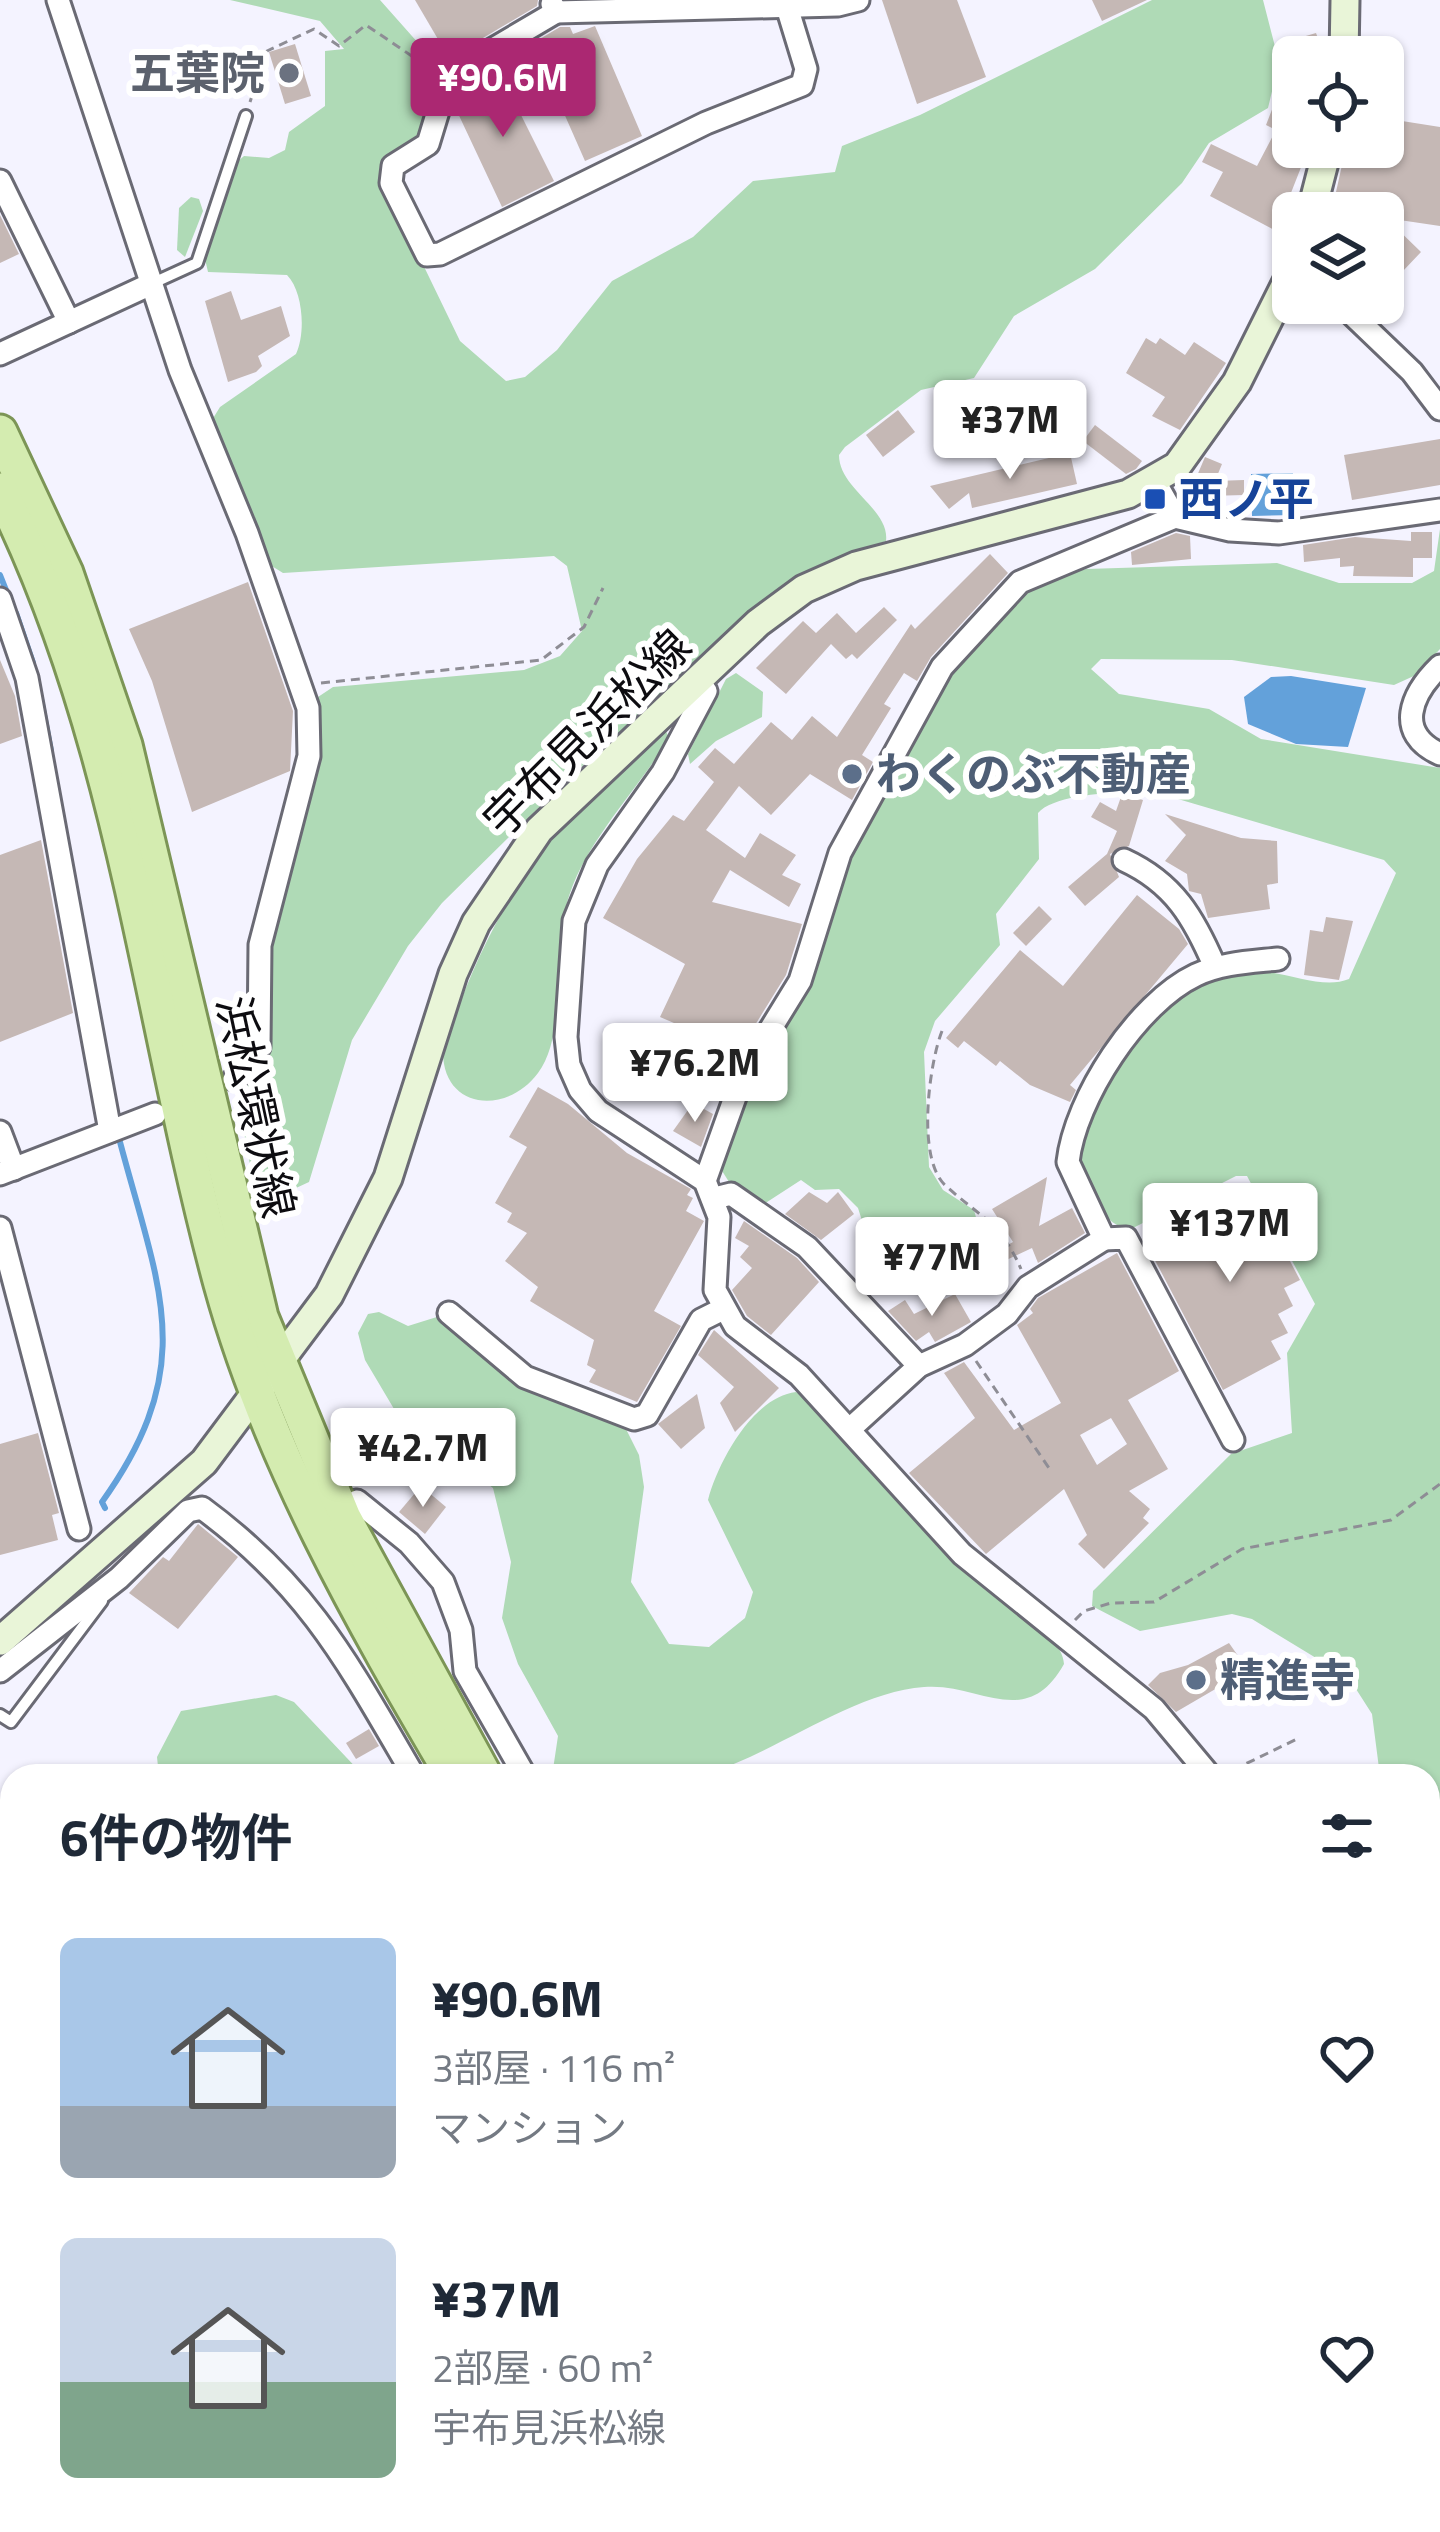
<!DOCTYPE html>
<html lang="ja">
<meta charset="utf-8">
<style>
body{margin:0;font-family:"Titillium Web","Noto Sans JP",sans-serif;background:#f2f2f3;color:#1f2937;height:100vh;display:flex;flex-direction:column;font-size:45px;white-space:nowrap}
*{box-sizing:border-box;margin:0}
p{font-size:39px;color:#747a83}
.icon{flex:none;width:66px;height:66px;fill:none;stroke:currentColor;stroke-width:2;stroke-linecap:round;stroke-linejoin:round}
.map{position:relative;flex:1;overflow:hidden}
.drawer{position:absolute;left:0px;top:1764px;width:1440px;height:768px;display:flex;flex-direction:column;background:#fff;border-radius:36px 36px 0 0;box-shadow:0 3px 9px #0004}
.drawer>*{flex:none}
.controls{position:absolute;left:1272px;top:36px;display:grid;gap:24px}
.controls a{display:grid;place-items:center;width:132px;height:132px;border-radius:18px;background:#fff;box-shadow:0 3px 9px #0004;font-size:60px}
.price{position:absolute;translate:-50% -102px;padding:0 27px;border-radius:12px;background:#fff;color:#222;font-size:39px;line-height:78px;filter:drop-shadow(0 3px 6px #0008)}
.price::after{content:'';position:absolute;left:50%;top:72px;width:36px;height:27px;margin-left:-18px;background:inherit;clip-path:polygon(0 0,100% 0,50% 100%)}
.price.on{background:#ab2872;color:#fff}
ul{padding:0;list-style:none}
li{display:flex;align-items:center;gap:36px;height:300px;padding:0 60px}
li span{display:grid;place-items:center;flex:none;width:336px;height:240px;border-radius:18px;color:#555}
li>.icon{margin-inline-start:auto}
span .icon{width:144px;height:144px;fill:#fffc;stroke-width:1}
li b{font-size:51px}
h2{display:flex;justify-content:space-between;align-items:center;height:144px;padding:0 60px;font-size:51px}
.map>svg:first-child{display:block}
</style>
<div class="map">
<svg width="1440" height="2532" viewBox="0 0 1440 2532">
<rect width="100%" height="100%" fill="#f4f3ff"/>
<g fill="#afdab6">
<path d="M230,0H380L443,71L427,134L385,186L460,341L506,381L525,377L557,350L612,281L693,237L753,181L835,172L842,146L920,115L1152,0H1263L1279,62L1268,108L1209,143L1182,183L1095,269L1014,316L974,378L921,390L845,447L839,455C839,489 890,509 886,541L824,563L772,594L568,779L442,903L408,946L352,1040L309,1182L281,1195L267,1191L251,1170L237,1096L268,1049L269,946L318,757V697L333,687L524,670L560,656L582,631L567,566L554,556L283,573L267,563L212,420L220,407L296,354C306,333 303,291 287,275L208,272L205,259L237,162L244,156L269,158L285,150L289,132L325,106V51L344,49L320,21Z"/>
<polygon points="191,197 199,199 203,211 185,257 177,250 179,208"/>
<path d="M1440,529V649L1416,675L1394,685L1232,660L1101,659L1091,669L1119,694L1209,709L1261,739L1440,768V2532H1377L1383,2520H1428V2389L1438,2319L1428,2293V2145L1433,2135L1428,1982L1433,1965L1428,1776H1380L1372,1714L1349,1678L1252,1619L1232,1614L1140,1631L1092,1606L1093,1591L1231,1454L1292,1433L1287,1353L1315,1304L1247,1176H1236L1129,1230C1108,1224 1100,1210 1090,1192C1050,1123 1149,1005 1212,977C1262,955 1313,994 1349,979L1396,873L1384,860L1161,794C1134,790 1056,792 1038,813L1039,859L996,914L1000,945L935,1021L924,1052L929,1167L943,1190L974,1210L977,1221C951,1242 901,1273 871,1249L858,1208L839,1189L815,1190L801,1180L764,1204L729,1182L719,1166L723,1142L845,856L947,671L1024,587L1086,569L1277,563L1339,583H1412L1434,571Z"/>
<polygon points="736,673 763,692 762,717 716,741 690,764 688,754 726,679"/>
<path d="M665,729L669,738C639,788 589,838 570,893C551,947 569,1031 538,1073C507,1115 443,1110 443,1052C483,924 552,807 665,729Z"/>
<path d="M379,1312L408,1326L440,1316L495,1361L605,1410L626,1429L639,1455L644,1487L631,1582L669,1644L709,1647L745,1618L753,1592L708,1500C718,1462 753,1397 796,1392C848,1420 907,1514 954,1559C980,1584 1063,1630 1064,1664C1026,1732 979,1682 924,1687C854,1692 777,1752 709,1773C668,1786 596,1776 552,1776L558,1736L518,1664L502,1618L511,1562L493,1488L397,1414L365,1360L358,1333L368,1314Z"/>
<polygon points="276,1695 294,1702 363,1775 401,1776 159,1776 157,1757 181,1711"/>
<polygon points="12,2430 12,2520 72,2520 87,2532 0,2532 0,2460"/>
<polygon points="288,2520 568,2520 550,2532 272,2532"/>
<polygon points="876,2520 945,2520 950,2532 881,2532"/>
</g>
<g fill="#63a1da">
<polygon points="1293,473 1294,515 1252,516 1251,474"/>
<polygon points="1291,676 1366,688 1348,747 1296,744 1248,724 1244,697 1271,677"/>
</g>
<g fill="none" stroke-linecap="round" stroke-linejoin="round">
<g stroke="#63a1da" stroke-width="6">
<polyline points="0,575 8,595"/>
<polyline points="16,613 33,663"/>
<polyline points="41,699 51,751"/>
<path d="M105,1508L102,1502C200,1365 159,1289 120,1142"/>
</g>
</g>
<g fill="#c5b8b5" fill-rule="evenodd">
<polygon points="415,0 538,0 537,6 449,58"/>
<polygon points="882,0 957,0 986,77 917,104"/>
<polygon points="1092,0 1147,0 1102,21"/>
<polygon points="595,26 642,136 585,161 533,43 560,27 570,27 573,34"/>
<polygon points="1316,33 1325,57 1288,57 1282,43"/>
<polygon points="295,44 311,96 285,104 269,52"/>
<polygon points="496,65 554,181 502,207 455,107 482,95 472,79"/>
<polygon points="1278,94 1293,97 1293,147 1309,147 1287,203 1294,207 1280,233 1210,196 1223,172 1202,162 1211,144 1257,166 1276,130 1266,125"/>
<polygon points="1383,118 1440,127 1440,226 1386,218 1421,252 1403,271 1383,251 1383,213 1332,210 1346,147 1383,147"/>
<polygon points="0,215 19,254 0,263"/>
<polygon points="231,291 241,320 281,306 290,336 258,356 262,366 256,372 228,382 205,301"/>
<polygon points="1146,338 1156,344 1160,338 1185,355 1194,342 1226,363 1180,430 1152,416 1165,397 1126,373"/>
<polygon points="1001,383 1010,393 1016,388 1047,420 1031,432 1023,422 1006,435 999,427 969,451 941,416 953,407 959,413"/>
<polygon points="898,410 915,432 883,457 866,435"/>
<polygon points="1095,425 1142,461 1136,469 1126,474 1083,441"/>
<polygon points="1440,439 1440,485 1352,500 1344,455"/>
<polygon points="1070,453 1077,484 972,508 969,493 949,509 930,486"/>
<polygon points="1205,457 1222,464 1215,481 1244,480 1244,495 1208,496 1203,508 1185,504"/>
<polygon points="1411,532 1432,532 1432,558 1413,558 1413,577 1353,576 1354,566 1340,567 1340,558 1304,562 1303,545 1355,537 1411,541"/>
<polygon points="1176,533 1190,536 1191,559 1132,565 1131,552"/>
<polygon points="990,554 1008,573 931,657 917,681 904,673 884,704 891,708 862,755 873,762 852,800 810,774 771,815 739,786 706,830 745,858 760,833 796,855 782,875 801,884 789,907 730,870 712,902 802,924 786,975 739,1051 660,1017 685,964 603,918 637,859 673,815 684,821 714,782 698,767 715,748 734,764 771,722 792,740 812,716 837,737 911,624 915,629"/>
<polygon points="248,582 293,711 290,771 192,812 152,681 129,629"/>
<polygon points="884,607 897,620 857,659 852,654 846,659 831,644 786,694 756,668 803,621 816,633 837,613 856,633"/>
<polygon points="0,660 15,696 22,736 0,744"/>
<polygon points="1122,794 1143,800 1129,846 1110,854 1119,877 1085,906 1068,887 1107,854 1117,831 1091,817 1100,802 1116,811"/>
<polygon points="1165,814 1241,838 1277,841 1278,883 1267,885 1270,909 1208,918 1201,894 1189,891 1187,874 1165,861 1186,835"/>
<polygon points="41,840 73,1013 0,1042 0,855"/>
<polygon points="1137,895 1179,929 1188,944 1070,1085 1076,1090 1070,1102 1030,1085 1000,1061 996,1066 964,1041 958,1048 946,1038 1020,950 1063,986"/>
<polygon points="1039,906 1052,919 1026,946 1013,933"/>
<polygon points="1326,917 1353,921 1339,980 1304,975 1310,930 1323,932"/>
<polygon points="538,1087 568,1104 627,1153 691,1189 687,1195 693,1198 686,1211 704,1221 654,1311 681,1326 637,1402 589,1382 596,1370 587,1365 594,1340 530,1301 538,1287 505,1261 527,1233 507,1222 512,1213 495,1203 527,1147 509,1137"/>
<polygon points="693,1103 713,1114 701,1147 673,1131"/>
<polygon points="1047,1177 1039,1226 1072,1208 1085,1233 1038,1263 1032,1248 998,1264 993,1253 1013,1242 992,1209"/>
<polygon points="1252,1189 1300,1280 1284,1288 1293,1306 1278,1314 1288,1333 1271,1341 1281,1359 1223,1390 1147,1245"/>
<polygon points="809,1192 827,1203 838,1192 854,1214 821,1240 785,1214"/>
<polygon points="744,1221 797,1258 819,1282 771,1335 747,1316 732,1290 752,1268 740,1257 749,1246 735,1238"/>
<path d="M1117,1253L1179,1371L1128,1400L1168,1469L1129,1491L1150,1509L1143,1518L1149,1523L1104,1569L1078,1544L1087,1535L1064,1489L986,1554L909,1473L975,1418L944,1373L964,1362L1014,1430L1061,1403L1017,1325L1033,1313L1030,1309L1038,1298ZM1111,1418L1127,1444L1097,1465L1080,1435Z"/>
<polygon points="955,1294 971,1322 935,1342 929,1332 916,1341 888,1311 905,1300 914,1314"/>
<polygon points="714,1330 779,1388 735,1432 720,1403 734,1387 698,1355"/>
<polygon points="697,1394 705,1428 681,1449 658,1424"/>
<polygon points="38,1433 59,1513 52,1515 58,1540 0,1555 0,1444"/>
<polygon points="421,1486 446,1507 425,1534 399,1512"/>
<polygon points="198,1524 238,1557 178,1629 129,1593 163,1557 169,1561"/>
<polygon points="1229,1643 1248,1670 1176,1712 1148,1685 1160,1673 1188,1665"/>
<polygon points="369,1729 379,1746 356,1759 346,1743"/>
</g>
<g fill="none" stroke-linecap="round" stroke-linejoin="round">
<defs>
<g id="lane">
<polyline points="151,284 197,263 246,116"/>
<polyline points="0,1715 11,1722 102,1601"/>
</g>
<g id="street">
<polyline points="58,0 180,370 247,533 308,708 309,756 260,945 259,1047 245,1071 234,1079"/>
<polyline points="552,4 556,12 838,5 858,0"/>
<polyline points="556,12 449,75 428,144 393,166 391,183 427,255 440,254 706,123 802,85 806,69 787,7"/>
<polyline points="0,181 69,322"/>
<polyline points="1340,303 1412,372 1440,409"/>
<polyline points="0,354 151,284"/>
<polyline points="1155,482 1175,517 1230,530 1279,533 1440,510"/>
<polyline points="0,599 27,678 110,1131"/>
<path d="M1440,666C1411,694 1394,733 1440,754"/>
<polyline points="696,680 706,691 663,772 597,865 574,921 566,1037 569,1065 580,1090 598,1111 705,1181 719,1217 715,1290 735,1326 799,1375 962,1554 1154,1709 1210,1776"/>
<path d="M1124,860C1174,883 1194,918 1215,967"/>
<polyline points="0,1132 14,1169"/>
<polyline points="0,1174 155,1114"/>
<polyline points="705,1181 744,1072 800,981 840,853 942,667 1020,582 1175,517"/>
<polyline points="715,1198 731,1194 807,1247 919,1366"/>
<polyline points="0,1228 79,1529"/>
<polyline points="1104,1239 1126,1238 1233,1440"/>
<polyline points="449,1313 525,1377 634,1419 647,1415 701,1320 721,1310"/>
<path d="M851,1428L919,1366L965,1345L1007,1314L1028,1287L1104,1239L1068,1162C1075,1099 1137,1003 1196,975C1221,963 1250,962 1278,959"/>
<polyline points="357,1501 409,1543 443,1582 461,1630 465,1671 525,1776"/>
<path d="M0,1671L119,1578L188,1511L202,1508C309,1587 348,1663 414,1776"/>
<polyline points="0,2398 12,2399"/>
<polyline points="1107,2520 1133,2532"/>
<polyline points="119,2532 126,2520"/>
<polyline points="256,2532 272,2520"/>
<polyline points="728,2532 731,2520"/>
<polyline points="1243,2532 1251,2520"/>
</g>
<g id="secondary">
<polyline points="1344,57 1345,0"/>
<polyline points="1311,213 1328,147"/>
<polyline points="0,1641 204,1462 329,1295 388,1178 453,974 476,923 539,830 758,623 804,589 856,566 1128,494 1177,466 1237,382 1293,270"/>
</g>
<g id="primary">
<polyline points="0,432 66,573 125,745 261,1317 344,1518 485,1776"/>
<path d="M0,490C125,739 149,1018 221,1284C269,1459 362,1621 453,1776"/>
<polyline points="818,2520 823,2532"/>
<polyline points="850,2520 854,2532"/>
</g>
</defs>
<use href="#lane" stroke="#6a6a74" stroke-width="16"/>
<use href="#street" stroke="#6a6a74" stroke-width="27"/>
<use href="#secondary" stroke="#6a6a74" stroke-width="33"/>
<use href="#primary" stroke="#7c9556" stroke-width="39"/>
<g stroke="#8e8d95" stroke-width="3" stroke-dasharray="9 6" stroke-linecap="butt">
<polyline points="257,81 267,51 314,29 339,46 366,25 431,69"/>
<polyline points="250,102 257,81 265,78"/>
<polyline points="321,683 541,660 584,627 603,588"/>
<path d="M942,1031C929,1064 916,1160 946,1186C980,1217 1001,1223 1021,1269"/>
<polyline points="976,1361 1051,1471"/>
<polyline points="1075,1620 1084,1611 1111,1603 1154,1602 1242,1549 1391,1520 1440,1484"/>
<polyline points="1233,1770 1297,1739"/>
<polyline points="559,2532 575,2520"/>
</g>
<use href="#lane" stroke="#fff" stroke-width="10"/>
<use href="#street" stroke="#fff" stroke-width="21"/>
<use href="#secondary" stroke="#e9f5d8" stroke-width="27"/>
<use href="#primary" stroke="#d4ecb0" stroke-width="33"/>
</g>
<circle fill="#6b7280" stroke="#fff" stroke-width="4.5" cx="289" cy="73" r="12"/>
<rect fill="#1a4fb4" stroke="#fff" stroke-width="4.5" x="1143" y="487" width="24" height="24" rx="6"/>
<g fill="#5c6f8a" stroke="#fff" stroke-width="4.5">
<circle cx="852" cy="774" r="12"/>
<circle cx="1196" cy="1680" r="12"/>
</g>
<g text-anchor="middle" stroke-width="12" stroke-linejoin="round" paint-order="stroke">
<g font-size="45" font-weight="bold" fill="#5b616d" stroke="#fff" text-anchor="end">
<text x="265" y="89">五葉院</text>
</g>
<g font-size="45" font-weight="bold" fill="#164399" stroke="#fff" text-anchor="start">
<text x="1179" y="515">西ノ平</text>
</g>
<g font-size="45" fill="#0d0c10" stroke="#fff">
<text transform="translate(587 733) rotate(-45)" y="16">宇布見浜松線</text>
<text transform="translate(256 1107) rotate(78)" y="16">浜松環状線</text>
</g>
<g font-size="45" font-weight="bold" fill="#4e5e75" stroke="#fff" text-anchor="start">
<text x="876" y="790">わくのぶ不動産</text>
<text x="1220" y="1696">精進寺</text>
</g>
</g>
</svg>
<div class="controls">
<a><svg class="icon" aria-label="locate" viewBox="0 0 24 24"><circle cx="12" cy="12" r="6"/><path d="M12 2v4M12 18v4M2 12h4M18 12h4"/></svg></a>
<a><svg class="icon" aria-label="layers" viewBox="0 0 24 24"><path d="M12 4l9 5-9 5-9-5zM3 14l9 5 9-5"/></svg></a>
</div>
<b class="price on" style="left:503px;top:140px">¥90.6M</b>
<b class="price" style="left:1010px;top:482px">¥37M</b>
<b class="price" style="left:695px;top:1125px">¥76.2M</b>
<b class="price" style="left:1230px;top:1285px">¥137M</b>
<b class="price" style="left:932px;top:1319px">¥77M</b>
<b class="price" style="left:423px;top:1510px">¥42.7M</b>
<section class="drawer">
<h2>6件の物件<svg class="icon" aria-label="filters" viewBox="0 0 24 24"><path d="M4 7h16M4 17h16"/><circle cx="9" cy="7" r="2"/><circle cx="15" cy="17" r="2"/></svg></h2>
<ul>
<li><span style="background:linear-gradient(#a9c7e8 70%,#9aa5b1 0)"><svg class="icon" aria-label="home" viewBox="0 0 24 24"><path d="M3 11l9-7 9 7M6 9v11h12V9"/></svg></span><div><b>¥90.6M</b><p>3部屋 · 116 m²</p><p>マンション</p></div><svg class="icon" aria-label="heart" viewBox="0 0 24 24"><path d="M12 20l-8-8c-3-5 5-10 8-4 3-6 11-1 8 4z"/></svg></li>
<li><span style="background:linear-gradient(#c9d6e8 60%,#7fa58c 0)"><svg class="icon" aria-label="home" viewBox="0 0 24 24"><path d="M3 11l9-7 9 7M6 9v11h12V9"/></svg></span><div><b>¥37M</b><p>2部屋 · 60 m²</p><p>宇布見浜松線</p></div><svg class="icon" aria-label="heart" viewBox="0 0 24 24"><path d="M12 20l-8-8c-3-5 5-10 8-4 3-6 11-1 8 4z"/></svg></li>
</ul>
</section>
</div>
